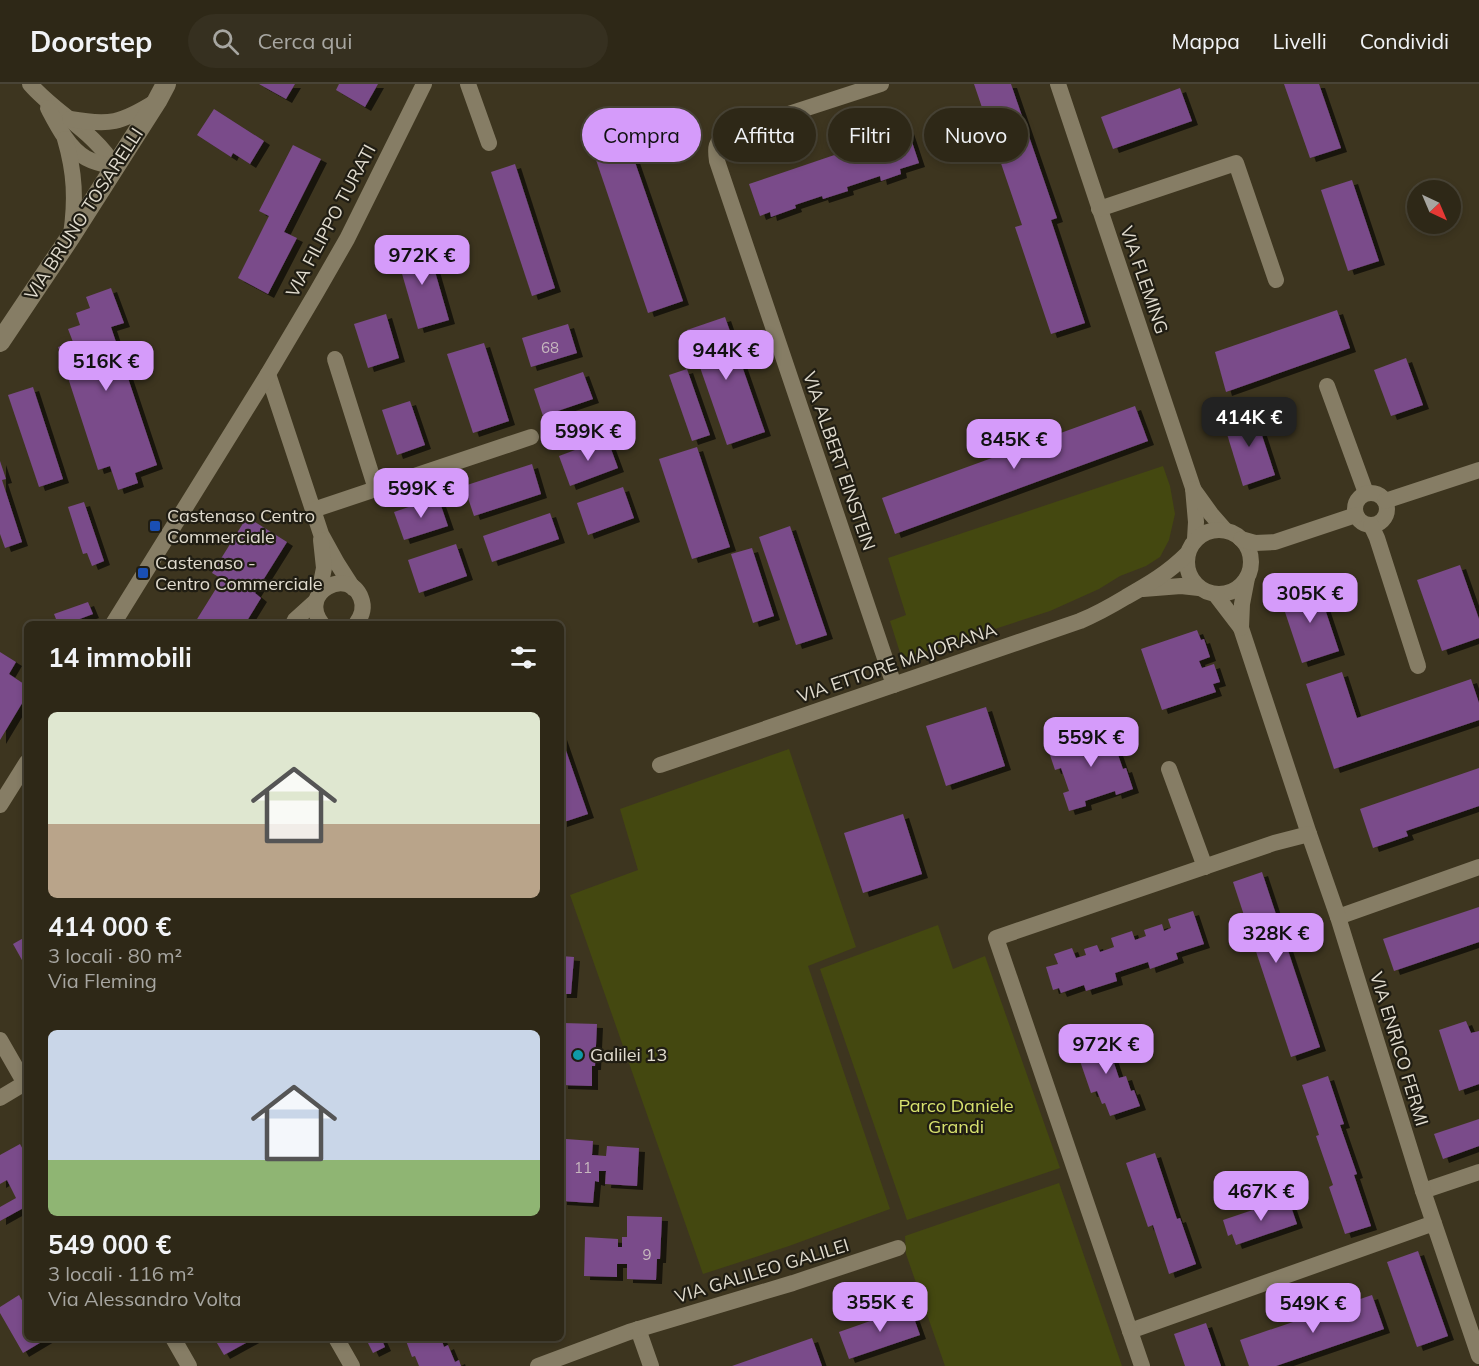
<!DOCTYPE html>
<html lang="it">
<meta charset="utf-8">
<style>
body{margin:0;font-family:Mulish,sans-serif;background:#363020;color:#f1f3f6;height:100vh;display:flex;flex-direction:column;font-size:22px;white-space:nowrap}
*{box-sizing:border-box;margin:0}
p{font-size:20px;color:#a7a6a1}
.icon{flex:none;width:33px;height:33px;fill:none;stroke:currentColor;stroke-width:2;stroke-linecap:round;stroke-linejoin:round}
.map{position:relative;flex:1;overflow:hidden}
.panel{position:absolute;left:24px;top:537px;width:540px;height:720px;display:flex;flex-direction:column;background:#2e2817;border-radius:9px;box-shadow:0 3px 9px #0003,0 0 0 2px #494436}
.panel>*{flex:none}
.guide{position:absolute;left:582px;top:24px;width:570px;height:54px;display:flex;gap:12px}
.needle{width:39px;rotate:136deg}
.tools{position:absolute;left:1407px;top:96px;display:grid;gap:12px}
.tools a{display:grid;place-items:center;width:54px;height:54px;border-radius:50%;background:#2e2817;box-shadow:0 3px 9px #0003,0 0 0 2px #494436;font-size:30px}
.price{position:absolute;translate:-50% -51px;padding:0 14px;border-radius:12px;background:#d59bfa;color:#111;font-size:20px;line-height:39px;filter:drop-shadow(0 2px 3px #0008)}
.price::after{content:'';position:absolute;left:50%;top:36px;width:18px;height:14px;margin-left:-9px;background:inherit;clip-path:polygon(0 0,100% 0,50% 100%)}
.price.on{background:#222;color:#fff}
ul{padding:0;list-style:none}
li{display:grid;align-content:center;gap:12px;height:318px;padding:0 24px}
li span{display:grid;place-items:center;height:186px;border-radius:9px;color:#555}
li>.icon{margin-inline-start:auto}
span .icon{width:108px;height:108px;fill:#fffc;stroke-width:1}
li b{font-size:26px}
h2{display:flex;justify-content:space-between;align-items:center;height:72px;padding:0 24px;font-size:26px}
.chip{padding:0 21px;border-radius:27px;background:#2e2817;box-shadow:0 3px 9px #0003,0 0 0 2px #494436;font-size:21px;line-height:54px}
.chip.on{background:#d59bfa;color:#111}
header{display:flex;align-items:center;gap:36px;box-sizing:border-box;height:84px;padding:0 30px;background:#2e2817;border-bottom:2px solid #494436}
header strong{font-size:28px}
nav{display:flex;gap:33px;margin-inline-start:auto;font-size:21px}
.search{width:420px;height:54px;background:#363020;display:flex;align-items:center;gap:15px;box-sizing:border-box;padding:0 21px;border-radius:33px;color:#a7a6a1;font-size:22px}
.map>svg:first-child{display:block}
</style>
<header>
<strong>Doorstep</strong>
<div class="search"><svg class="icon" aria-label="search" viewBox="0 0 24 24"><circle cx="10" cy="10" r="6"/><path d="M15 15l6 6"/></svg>Cerca qui</div>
<nav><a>Mappa</a><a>Livelli</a><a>Condividi</a></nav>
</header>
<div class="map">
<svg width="1479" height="1282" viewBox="0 0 1479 1282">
<defs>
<filter id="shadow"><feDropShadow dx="6" dy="4" stdDeviation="0" flood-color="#0009"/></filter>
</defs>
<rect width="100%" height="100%" fill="#3d351f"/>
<g fill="#444810">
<polygon points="1163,382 1170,402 1175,430 1169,456 1160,473 1146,482 1120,492 1099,505 1050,527 902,575 890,537 906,531 888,474"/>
<polygon points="789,665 856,863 808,882 890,1125 789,1162 703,1190 570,811 638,786 620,725"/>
<polygon points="938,841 953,885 985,872 1060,1084 907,1136 820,885"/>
<polygon points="1059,1099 1122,1282 945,1282 906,1170 905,1152"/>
</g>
<g fill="#7a4b8a" filter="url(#shadow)">
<polygon points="259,0 295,0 286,15"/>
<polygon points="339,0 378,0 365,23 336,6"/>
<polygon points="974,0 1011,0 1057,134 1051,136 1085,239 1051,250 1015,143 1022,141"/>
<polygon points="1284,0 1319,0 1341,64 1310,74"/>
<polygon points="1180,4 1192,37 1113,65 1101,33"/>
<polygon points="214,25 264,57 250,80 233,69 231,73 197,51"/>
<polygon points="908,46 919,79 900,85 901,90 881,97 880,92 847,103 848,107 823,115 822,112 795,121 796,124 771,133 770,128 760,132 749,100"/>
<polygon points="627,55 683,217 648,229 593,67"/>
<polygon points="293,61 321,75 284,148 297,154 268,210 238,194 269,132 259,127"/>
<polygon points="515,80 555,204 532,212 491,88"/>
<polygon points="1352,96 1379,177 1348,187 1321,106"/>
<polygon points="427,160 449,236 418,245 396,169"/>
<polygon points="111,204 124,239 111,243 157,381 135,389 138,399 118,406 110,382 98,386 58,263 73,258 68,245 80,241 76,229 90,224 86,213"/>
<polygon points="1337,226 1350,264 1226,308 1215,268"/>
<polygon points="386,230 399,274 368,284 354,240"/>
<polygon points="725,233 765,348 727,361 687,246"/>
<polygon points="568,240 577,269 531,283 522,254"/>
<polygon points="484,259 509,337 473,349 447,270"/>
<polygon points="1406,274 1423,321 1391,332 1374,286"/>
<polygon points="687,285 710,351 692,357 669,291"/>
<polygon points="583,288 593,315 543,332 534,305"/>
<polygon points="33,303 63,395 39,403 8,311"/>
<polygon points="410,317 425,361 397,371 382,326"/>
<polygon points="1135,322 1148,357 895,450 882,414"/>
<polygon points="1254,327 1275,391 1243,402 1223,337"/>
<polygon points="607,354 618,384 570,402 559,372"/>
<polygon points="697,363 730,463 692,475 659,375"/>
<polygon points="0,377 6,395 2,396 22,458 5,464 0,450"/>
<polygon points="532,380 541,410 474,432 464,402"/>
<polygon points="623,403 634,434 588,451 577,419"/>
<polygon points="438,413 448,442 404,456 394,428"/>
<polygon points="84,418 104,477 92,482 87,469 83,470 68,423"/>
<polygon points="550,429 559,455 492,478 483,452"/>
<polygon points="247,433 287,458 255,509 261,514 245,540 194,540 222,495 212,489"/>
<polygon points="790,442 827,551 796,561 759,453"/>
<polygon points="456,460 467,492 419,509 408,476"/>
<polygon points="752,464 774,532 753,539 731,470"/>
<polygon points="1460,481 1479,535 1479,554 1442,567 1417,496"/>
<polygon points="1317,501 1339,567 1302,579 1280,513"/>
<polygon points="88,518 93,530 77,536 79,540 58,540 54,530"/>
<polygon points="1197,546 1201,556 1204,555 1210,573 1199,577 1202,584 1214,580 1220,598 1213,600 1216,608 1162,626 1141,565"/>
<polygon points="0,568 16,578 9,590 27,602 27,611 0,656"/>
<polygon points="1342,588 1357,634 1471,595 1479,619 1479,636 1334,685 1306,600"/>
<polygon points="986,623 1005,682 946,702 926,642"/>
<polygon points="1115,645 1120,661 1115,662 1123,685 1126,684 1133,705 1116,711 1115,707 1085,717 1086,722 1069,727 1063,709 1069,707 1061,684 1055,686 1049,668 1062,663 1060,658 1096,646 1097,651"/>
<polygon points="561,652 588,730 561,739"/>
<polygon points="1479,684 1479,722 1406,747 1408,752 1373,764 1360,725"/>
<polygon points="903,730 922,790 863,809 844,749"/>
<polygon points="1262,788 1320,963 1291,973 1233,798"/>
<polygon points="1479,823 1479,858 1394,887 1383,855"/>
<polygon points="1193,827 1204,860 1176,869 1178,875 1150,885 1148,878 1115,889 1117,897 1086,907 1084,901 1061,909 1059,904 1053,906 1046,883 1058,880 1054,870 1072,864 1076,874 1086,871 1084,865 1097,861 1100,868 1114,863 1111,854 1132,847 1135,856 1146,852 1144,846 1162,840 1164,847 1171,844 1168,835"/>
<polygon points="27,852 27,885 13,860"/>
<polygon points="561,872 574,873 571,910 561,910"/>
<polygon points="1466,937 1471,949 1479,947 1479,1000 1459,1007 1439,946"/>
<polygon points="563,939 597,940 595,982 592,982 592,1002 562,1001 561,960"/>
<polygon points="1107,947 1112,962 1109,964 1119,994 1126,992 1131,1007 1134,1006 1140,1022 1110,1032 1105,1019 1102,1020 1097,1007 1091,1009 1080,977 1084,976 1077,957"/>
<polygon points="1328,992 1344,1040 1340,1041 1357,1090 1354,1091 1371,1142 1345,1150 1329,1103 1333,1101 1316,1052 1319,1051 1302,1001"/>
<polygon points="1479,1035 1479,1062 1443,1075 1434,1050"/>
<polygon points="566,1055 593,1057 592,1071 606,1072 607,1062 639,1064 637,1102 605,1100 606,1087 599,1087 599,1098 595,1097 593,1119 561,1117 561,1076 564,1076"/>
<polygon points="20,1060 27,1073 27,1122 0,1137 0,1123 16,1114 7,1096 0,1100 0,1071"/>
<polygon points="1155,1069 1177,1135 1180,1134 1196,1180 1169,1190 1153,1141 1148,1143 1126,1079"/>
<polygon points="1288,1114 1297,1140 1236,1161 1232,1150 1228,1152 1223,1136"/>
<polygon points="627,1132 662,1133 660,1175 657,1175 656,1196 627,1195 627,1180 617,1180 617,1193 584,1192 585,1153 618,1155 618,1163 622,1163 622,1153 627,1153"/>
<polygon points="1418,1167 1448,1252 1417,1263 1387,1178"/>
<polygon points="19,1211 27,1225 27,1254 48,1254 23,1269 0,1229 0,1223"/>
<polygon points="1372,1211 1384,1245 1276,1282 1249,1282 1240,1256"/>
<polygon points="910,1223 920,1251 849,1275 839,1248"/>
<polygon points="1206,1239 1221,1282 1185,1282 1174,1250"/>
<polygon points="214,1254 255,1254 224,1271"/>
<polygon points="373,1254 381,1254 385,1263 373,1269 367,1257"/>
<polygon points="405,1254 441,1254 444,1263 448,1261 455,1278 459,1276 461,1282 419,1282 415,1272 412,1273"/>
<polygon points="812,1254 822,1282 732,1282"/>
</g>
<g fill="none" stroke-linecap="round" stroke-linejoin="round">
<g stroke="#867d65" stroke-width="16">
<path d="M30,0C56,30 95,48 115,83"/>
<polyline points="468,0 489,59"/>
<path d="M881,0L727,50C715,59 715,63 717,77L894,601"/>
<polyline points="1058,0 1193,404 1196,438 1195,455"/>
<path d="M48,24C57,41 69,65 86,74C95,79 105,81 115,83"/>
<path d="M70,35C110,42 121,39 155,18"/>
<path d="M65,55C75,89 76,116 71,151"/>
<polyline points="1099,125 1236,79 1276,196"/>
<polyline points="335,275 376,405"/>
<polyline points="268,290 321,450 337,479 353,504"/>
<polyline points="1327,302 1366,409"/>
<polyline points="1193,405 1211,430 1225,446"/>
<circle cx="1371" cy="425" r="16"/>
<polyline points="1385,417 1479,386"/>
<polyline points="313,426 531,353"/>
<polyline points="1371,441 1377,454 1418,582"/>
<circle cx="1219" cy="478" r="32"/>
<polyline points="1241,455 1255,459 1275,458 1356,431"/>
<polyline points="1247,494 1242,520 1241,544 1309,750"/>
<polyline points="1143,505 1181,502 1199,504"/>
<polyline points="319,509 324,484 321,456"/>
<polyline points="1215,510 1241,544"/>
<polyline points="113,540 268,290 316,209 347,155 424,0"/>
<polyline points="293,540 295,536 316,517"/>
<path d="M322,540C297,508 349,482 361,514C365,524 362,532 356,540"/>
<path d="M660,681L1080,537C1097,530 1111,522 1126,513C1149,500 1168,489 1187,470"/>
<polyline points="1169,685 1205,783"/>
<polyline points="0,721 27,678"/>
<polyline points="1338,833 1479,783"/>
<polyline points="0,956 27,1003"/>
<polyline points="0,1014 25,999"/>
<polyline points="1423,1107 1479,1088"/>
<polyline points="1434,1139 1130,1247 996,854 1274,759 1309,750 1338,833 1423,1107 1479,1272"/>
<polyline points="638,1245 651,1282"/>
<polyline points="1130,1247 1142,1282"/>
<polyline points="173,1254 189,1282"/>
<polyline points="336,1254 352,1282"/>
<polyline points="538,1282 629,1248 793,1199 898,1164"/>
</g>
<polyline stroke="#867d65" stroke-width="20" points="0,258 71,152 157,17 166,0"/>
</g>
<g fill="#1a4fb4" stroke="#201d13" stroke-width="2">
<rect x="149" y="436" width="12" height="12" rx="3"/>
<rect x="137" y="483" width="12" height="12" rx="3"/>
</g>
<circle fill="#0f9aa8" stroke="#201d13" stroke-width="2" cx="578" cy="971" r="6"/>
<g text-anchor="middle" stroke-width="4.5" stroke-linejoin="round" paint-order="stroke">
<g font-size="15" fill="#c7b8be">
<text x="550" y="269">68</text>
<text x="583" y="1089">11</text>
<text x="647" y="1176">9</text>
</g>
<g font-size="18" fill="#e1dccf" stroke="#201d13">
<text transform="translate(84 130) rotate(-57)" y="6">VIA BRUNO TOSARELLI</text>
<text transform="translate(331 137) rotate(-62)" y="6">VIA FILIPPO TURATI</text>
<text transform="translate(1144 196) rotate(71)" y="6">VIA FLEMING</text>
<text transform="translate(839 377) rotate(71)" y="6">VIA ALBERT EINSTEIN</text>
<text transform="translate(897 579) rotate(-19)" y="6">VIA ETTORE MAJORANA</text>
<text transform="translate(1399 965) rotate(73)" y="6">VIA ENRICO FERMI</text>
<text transform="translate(762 1187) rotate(-17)" y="6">VIA GALILEO GALILEI</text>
</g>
<g font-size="18" fill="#e1dccf" stroke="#201d13" text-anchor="start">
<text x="167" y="438">Castenaso Centro<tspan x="167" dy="21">Commerciale</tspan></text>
<text x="155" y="485">Castenaso -<tspan x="155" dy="21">Centro Commerciale</tspan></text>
<text x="590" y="977">Galilei 13</text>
</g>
<g font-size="18" fill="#d8e26e" stroke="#201d13">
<text x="956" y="1028">Parco Daniele<tspan x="956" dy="21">Grandi</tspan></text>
</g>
</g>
</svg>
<div class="tools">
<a><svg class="needle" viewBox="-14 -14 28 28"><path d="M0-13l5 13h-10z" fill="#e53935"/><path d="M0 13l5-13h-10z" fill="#a7a6a1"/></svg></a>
</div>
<b class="price" style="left:422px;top:202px">972K €</b>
<b class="price" style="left:726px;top:297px">944K €</b>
<b class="price" style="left:106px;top:308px">516K €</b>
<b class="price on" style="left:1249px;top:364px">414K €</b>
<b class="price" style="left:588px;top:378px">599K €</b>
<b class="price" style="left:1014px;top:386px">845K €</b>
<b class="price" style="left:421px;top:435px">599K €</b>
<b class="price" style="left:1310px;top:540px">305K €</b>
<b class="price" style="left:1091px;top:684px">559K €</b>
<b class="price" style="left:1276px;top:880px">328K €</b>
<b class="price" style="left:1106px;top:991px">972K €</b>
<b class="price" style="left:1261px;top:1138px">467K €</b>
<b class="price" style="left:880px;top:1249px">355K €</b>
<b class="price" style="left:1313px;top:1250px">549K €</b>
<div class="guide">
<a class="chip on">Compra</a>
<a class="chip">Affitta</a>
<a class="chip">Filtri</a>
<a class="chip">Nuovo</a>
</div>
<section class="panel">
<h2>14 immobili<svg class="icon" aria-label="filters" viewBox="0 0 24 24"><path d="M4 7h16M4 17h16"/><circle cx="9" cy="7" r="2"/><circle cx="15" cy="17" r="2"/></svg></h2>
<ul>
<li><span style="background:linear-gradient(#dfe7d0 60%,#b9a48a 0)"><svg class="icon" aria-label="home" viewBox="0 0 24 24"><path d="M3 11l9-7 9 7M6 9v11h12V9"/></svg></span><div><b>414 000 €</b><p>3 locali · 80 m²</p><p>Via Fleming</p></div></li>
<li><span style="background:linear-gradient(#c9d6e8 70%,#8fb573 0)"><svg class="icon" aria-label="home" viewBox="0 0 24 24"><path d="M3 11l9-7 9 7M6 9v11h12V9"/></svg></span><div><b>549 000 €</b><p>3 locali · 116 m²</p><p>Via Alessandro Volta</p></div></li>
</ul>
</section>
</div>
